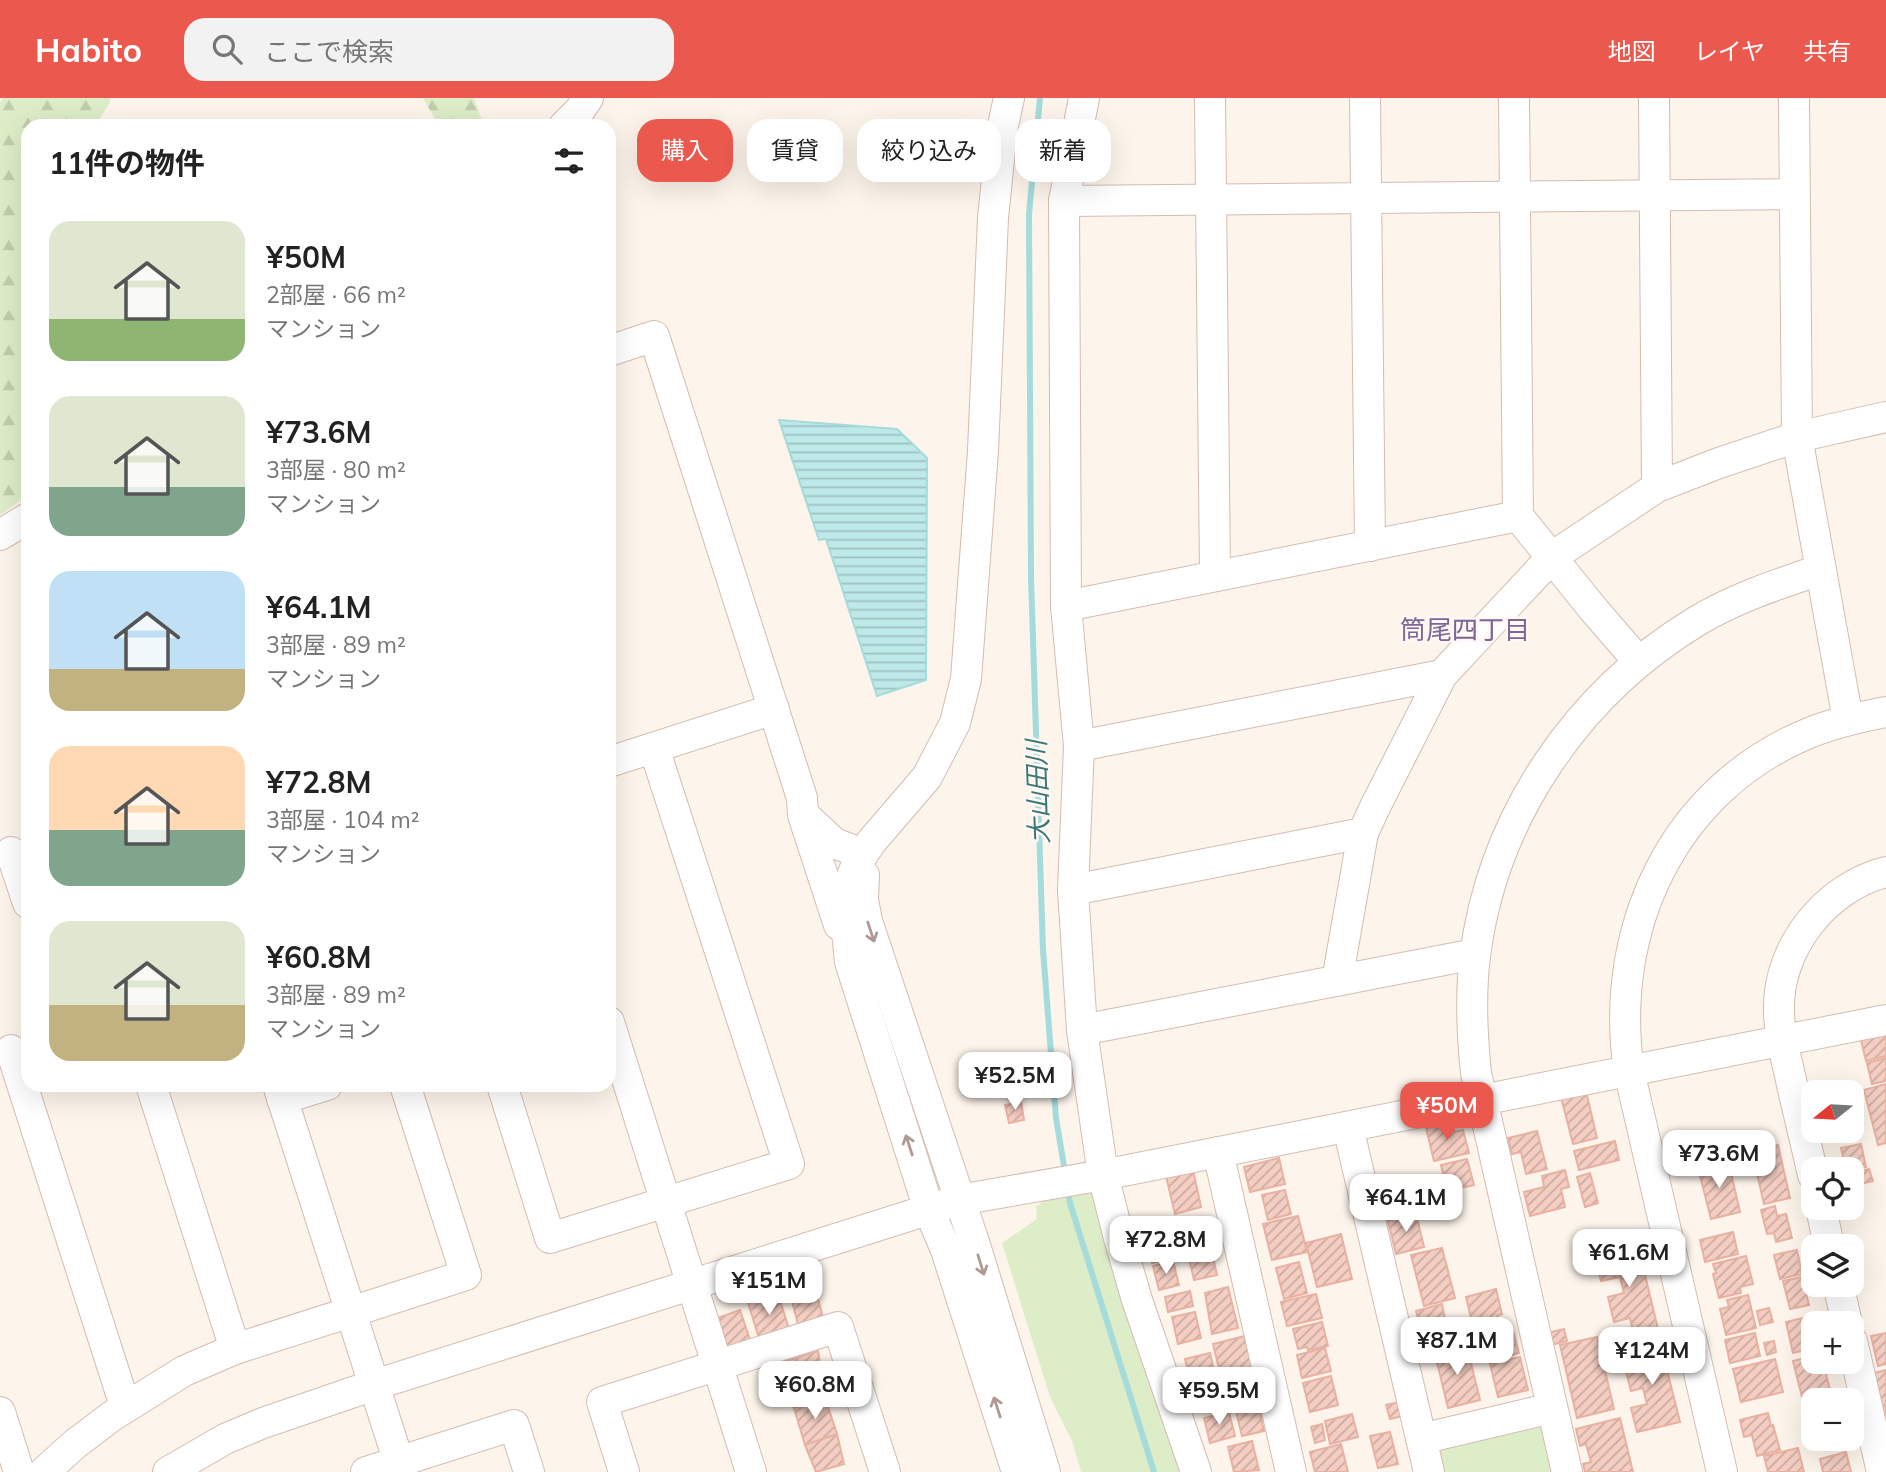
<!DOCTYPE html>
<html lang="ja">
<meta charset="utf-8">
<style>
body{margin:0;font-family:Mulish,"Noto Sans JP",sans-serif;background:#f2f2f2;color:#222;height:100vh;display:flex;flex-direction:column;font-size:26px;white-space:nowrap}
*{box-sizing:border-box;margin:0}
p{font-size:23px;color:#767676}
.icon{flex:none;width:38px;height:38px;fill:none;stroke:currentColor;stroke-width:2;stroke-linecap:round;stroke-linejoin:round}
.map{position:relative;flex:1;overflow:hidden}
.side{position:absolute;left:21px;top:21px;width:595px;height:973px;display:flex;flex-direction:column;background:#fff;border-radius:21px;box-shadow:0 7px 28px #0002}
.side>*{flex:none}
.top-card{position:absolute;left:637px;top:21px;width:665px;height:63px;display:flex;gap:14px}
.needle{width:46px;rotate:252deg}
.fabs{position:absolute;left:1801px;top:982px;display:grid;gap:14px}
.fabs a{display:grid;place-items:center;width:63px;height:63px;border-radius:14px;background:#fff;box-shadow:0 7px 28px #0002;font-size:35px}
.price{position:absolute;translate:-50% -60px;padding:0 16px;border-radius:14px;background:#fff;color:#222;font-size:23px;line-height:46px;filter:drop-shadow(0 2px 4px #0008)}
.price::after{content:'';position:absolute;left:50%;top:42px;width:21px;height:16px;margin-left:-10px;background:inherit;clip-path:polygon(0 0,100% 0,50% 100%)}
.price.selected{background:#eb584d;color:#fff}
ul{padding:0;list-style:none}
li{display:flex;align-items:center;gap:21px;height:175px;padding:0 28px}
li span{display:grid;place-items:center;flex:none;width:196px;height:140px;border-radius:21px;color:#555}
li>.icon{margin-inline-start:auto}
span .icon{width:84px;height:84px;fill:#fffc;stroke-width:1}
li b{font-size:30px}
h2{display:flex;justify-content:space-between;align-items:center;height:84px;padding:0 28px;font-size:30px}
.tag{padding:0 24px;border-radius:21px;background:#fff;box-shadow:0 7px 28px #0002;font-size:24px;line-height:63px}
.tag.selected{background:#eb584d;color:#fff}
header{display:flex;align-items:center;gap:42px;box-sizing:border-box;height:98px;padding:0 35px;background:#eb584d;color:#fff}
header strong{font-size:33px}
nav{display:flex;gap:38px;margin-inline-start:auto;font-size:24px}
.search{width:490px;height:63px;background:#f2f2f2;display:flex;align-items:center;gap:18px;box-sizing:border-box;padding:0 24px;border-radius:21px;color:#767676;font-size:26px}
.map>svg:first-child{display:block}
</style>
<header>
<strong>Habito</strong>
<div class="search"><svg class="icon" aria-label="search" viewBox="0 0 24 24"><circle cx="10" cy="10" r="6"/><path d="M15 15l6 6"/></svg>ここで検索</div>
<nav><a>地図</a><a>レイヤ</a><a>共有</a></nav>
</header>
<div class="map">
<svg width="1886" height="1374" viewBox="0 0 1886 1374">
<defs>
<pattern id="forest-firs" width="22" height="20" patternUnits="userSpaceOnUse" patternTransform="scale(1.75)"><rect width="22" height="20" fill="#ddedc8"/><path d="M5 1l3.5 6h-7zM16 11l3.5 6h-7z" fill="#c1cdad"/></pattern>
<pattern id="water-rules" width="6" height="5" patternUnits="userSpaceOnUse" patternTransform="scale(1.75)"><rect width="6" height="5" fill="#bee9e9"/><path d="M0 2.5h6" fill="none" stroke="#9fc0bf"/></pattern>
<pattern id="building-hatch" width="6" height="6" patternUnits="userSpaceOnUse" patternTransform="scale(1.75)"><rect width="6" height="6" fill="#f4cec2"/><path d="M-1 1l2-2M0 6l6-6M5 7l2-2" fill="none" stroke="#cbaaa0"/></pattern>
</defs>
<rect width="100%" height="100%" fill="#fdf4eb"/>
<g fill="url(#forest-firs)">
<polygon points="4,0 110,0 110,4 95,28 28,28 28,397 0,417 0,4"/>
<polygon points="423,0 474,0 484,28 439,28"/>
</g>
<g fill="#ddedc8">
<polygon points="1098,1092 1187,1374 1081,1374 1072,1343 1050,1299 1002,1145 1037,1121 1036,1108 1048,1100"/>
<polygon points="1546,1327 1556,1374 1439,1374 1438,1346"/>
</g>
<polygon fill="url(#water-rules)" stroke="#a4dbdb" stroke-width="2" points="779,322 897,331 927,360 926,582 877,598 826,441 819,442"/>
<g fill="none" stroke-linecap="round" stroke-linejoin="round">
<g stroke="#a4dbdb" stroke-width="6">
<polyline points="1040,0 1029,116 1031,479 1043,852 1056,1020 1065,1074"/>
<polyline points="1068,1092 1070,1105 1154,1374"/>
</g>
</g>
<g fill="url(#building-hatch)" stroke="#e8b1a1" stroke-width="2">
<polygon points="1886,936 1886,958 1866,963 1861,942"/>
<polygon points="1886,960 1886,983 1872,986 1867,965"/>
<polygon points="1886,986 1886,1045 1878,1047 1864,992"/>
<polygon points="1586,993 1597,1040 1573,1046 1561,999"/>
<polygon points="1021,1004 1024,1022 1009,1025 1005,1007"/>
<polygon points="1452,1024 1454,1034 1463,1032 1469,1055 1434,1063 1426,1030"/>
<polygon points="1537,1033 1547,1071 1526,1076 1521,1054 1512,1056 1508,1040"/>
<polygon points="1615,1043 1619,1062 1579,1072 1574,1053"/>
<polygon points="1861,1046 1866,1069 1846,1071 1841,1050"/>
<polygon points="1778,1047 1790,1100 1764,1106 1752,1054"/>
<polygon points="1279,1060 1285,1086 1250,1094 1244,1069"/>
<polygon points="1467,1061 1474,1087 1447,1093 1441,1067"/>
<polygon points="1728,1062 1740,1114 1711,1121 1698,1070"/>
<polygon points="1869,1071 1873,1083 1852,1088 1852,1075"/>
<polygon points="1193,1072 1201,1109 1175,1116 1166,1078"/>
<polygon points="1565,1072 1569,1089 1561,1091 1565,1109 1530,1118 1524,1094 1544,1089 1542,1078"/>
<polygon points="1590,1075 1598,1105 1585,1109 1577,1079"/>
<polygon points="1285,1092 1291,1116 1268,1122 1262,1097"/>
<polygon points="1775,1108 1777,1118 1786,1116 1792,1140 1776,1144 1774,1135 1767,1136 1761,1112"/>
<polygon points="1416,1116 1424,1149 1396,1156 1388,1123"/>
<polygon points="1298,1118 1307,1154 1272,1162 1263,1126"/>
<polygon points="1201,1119 1204,1132 1186,1136 1183,1124"/>
<polygon points="1733,1134 1738,1156 1705,1164 1700,1142"/>
<polygon points="1341,1136 1352,1181 1317,1189 1306,1145"/>
<polygon points="1208,1138 1217,1177 1194,1182 1185,1143"/>
<polygon points="1168,1145 1172,1160 1152,1165 1149,1149"/>
<polygon points="1638,1148 1658,1231 1634,1237 1630,1220 1614,1224 1608,1199 1624,1195 1620,1179 1601,1183 1595,1158"/>
<polygon points="1442,1150 1455,1200 1424,1208 1411,1157"/>
<polygon points="1797,1152 1802,1176 1780,1181 1774,1157"/>
<polygon points="1746,1158 1753,1186 1740,1189 1741,1195 1719,1200 1713,1176 1716,1175 1713,1166"/>
<polygon points="1173,1163 1179,1187 1159,1192 1153,1168"/>
<polygon points="1299,1164 1307,1195 1284,1201 1276,1170"/>
<polygon points="1802,1179 1809,1207 1790,1211 1783,1183"/>
<polygon points="813,1182 824,1223 799,1230 788,1188"/>
<polygon points="1228,1189 1238,1230 1212,1236 1205,1195"/>
<polygon points="1496,1191 1502,1216 1497,1218 1500,1232 1479,1237 1475,1223 1472,1224 1466,1199"/>
<polygon points="1190,1193 1193,1208 1168,1214 1165,1199"/>
<polygon points="778,1196 790,1234 760,1243 748,1205"/>
<polygon points="1316,1196 1322,1220 1287,1228 1281,1204"/>
<polygon points="1748,1197 1756,1230 1726,1237 1720,1211 1729,1209 1727,1202"/>
<polygon points="1442,1206 1450,1246 1426,1251 1416,1213"/>
<polygon points="1769,1210 1773,1224 1760,1227 1757,1213"/>
<polygon points="740,1212 752,1248 723,1258 712,1222"/>
<polygon points="1195,1214 1201,1240 1178,1246 1172,1219"/>
<polygon points="1811,1218 1813,1250 1793,1255 1786,1224"/>
<polygon points="1322,1224 1328,1248 1308,1252 1307,1249 1298,1251 1293,1231"/>
<polygon points="1564,1231 1567,1243 1551,1247 1548,1235"/>
<polygon points="1513,1233 1519,1255 1493,1262 1488,1239"/>
<polygon points="1755,1235 1760,1258 1730,1265 1725,1242"/>
<polygon points="1886,1235 1886,1266 1878,1268 1871,1238"/>
<polygon points="1245,1238 1257,1287 1225,1295 1213,1246"/>
<polygon points="1597,1239 1614,1311 1577,1320 1560,1247"/>
<polygon points="1659,1240 1680,1324 1637,1334 1631,1310 1647,1306 1643,1290 1631,1293 1625,1270 1638,1267 1633,1246"/>
<polygon points="1774,1243 1776,1254 1767,1257 1764,1245"/>
<polygon points="1467,1249 1480,1302 1448,1310 1435,1256"/>
<polygon points="1325,1250 1331,1273 1302,1280 1297,1257"/>
<polygon points="818,1253 825,1300 794,1310 779,1265"/>
<polygon points="1210,1255 1219,1295 1195,1300 1185,1261"/>
<polygon points="1813,1258 1813,1264 1823,1264 1831,1296 1803,1303 1793,1263"/>
<polygon points="1520,1259 1528,1292 1498,1299 1490,1266"/>
<polygon points="1775,1261 1783,1294 1741,1304 1733,1271"/>
<polygon points="1886,1272 1886,1325 1874,1275"/>
<polygon points="1331,1278 1338,1307 1310,1314 1303,1285"/>
<polygon points="1256,1299 1264,1333 1242,1338 1234,1305"/>
<polygon points="825,1300 837,1336 805,1347 794,1310"/>
<polygon points="1399,1304 1403,1318 1390,1321 1386,1307"/>
<polygon points="1229,1314 1235,1338 1210,1345 1204,1320"/>
<polygon points="1768,1315 1771,1328 1773,1327 1780,1352 1757,1358 1752,1337 1744,1339 1740,1322"/>
<polygon points="1352,1316 1358,1339 1330,1346 1325,1323"/>
<polygon points="1620,1320 1633,1374 1585,1374 1583,1366 1591,1364 1586,1346 1580,1348 1576,1331"/>
<polygon points="1322,1326 1325,1342 1315,1345 1311,1329"/>
<polygon points="1390,1334 1398,1366 1378,1370 1370,1338"/>
<polygon points="837,1336 844,1366 816,1374 805,1347"/>
<polygon points="1252,1343 1259,1372 1234,1374 1228,1349"/>
<polygon points="1341,1346 1348,1374 1315,1374 1310,1354"/>
<polygon points="1798,1350 1804,1374 1768,1374 1764,1358"/>
<polygon points="1846,1354 1851,1374 1823,1374 1820,1361"/>
</g>
<g fill="none" stroke-linecap="round" stroke-linejoin="round">
<defs>
<g id="minor">
<polyline points="1009,0 1002,32 993,120 983,353 966,581 955,625 927,679 872,743 857,765 849,786 845,814 850,864 929,1112 946,1152 1017,1374"/>
<polyline points="1084,0 1064,103 1066,508 1079,648 1073,792 1082,932 1103,1077 1119,1140 1137,1202 1196,1374"/>
<polyline points="1210,0 1215,477"/>
<polyline points="1365,0 1370,448"/>
<polyline points="1514,0 1518,418"/>
<polyline points="1654,0 1657,389"/>
<polyline points="1794,0 1797,339 1848,622"/>
<polyline points="564,28 580,12 588,0"/>
<polyline points="1064,103 1794,96"/>
<polyline points="609,253 654,238 802,700 803,717 839,827"/>
<polyline points="0,437 28,420"/>
<polyline points="1066,508 1518,418 1594,512 1639,564"/>
<polyline points="1079,648 1442,577"/>
<polyline points="609,664 774,611"/>
<polyline points="804,717 834,745 863,756"/>
<polyline points="11,754 28,805"/>
<polyline points="864,777 863,802 867,823 974,1144 1045,1374"/>
<polyline points="1073,792 1363,735"/>
<polyline points="1337,883 1363,735 1375,709 1442,577 1552,459 1657,389 1719,365 1797,339 1886,319"/>
<polyline points="609,924 751,1374"/>
<polyline points="1082,932 1475,856"/>
<polyline points="11,952 125,1308"/>
<polyline points="151,987 235,1251"/>
<polyline points="278,987 402,1374"/>
<polyline points="502,987 550,1140 789,1066 654,650"/>
<polyline points="282,1001 327,987"/>
<polyline points="1348,1029 1429,1374"/>
<polyline points="1218,1054 1291,1374"/>
<path d="M1813,1077C1806,1045 1798,1014 1791,982C1786,959 1779,936 1779,913C1777,850 1826,789 1886,774"/>
<polyline points="1821,1110 1829,1148"/>
<polyline points="1838,1186 1847,1225"/>
<polyline points="1852,1243 1882,1374"/>
<polyline points="0,1314 19,1374"/>
<polyline points="1421,1341 1552,1310"/>
<polyline points="44,1374 75,1346 112,1318 184,1273 235,1251 466,1177 405,987"/>
<polyline points="168,1374 225,1341 263,1325 374,1287 959,1102 1103,1077 1886,922"/>
<polyline points="366,1374 514,1327 529,1374"/>
<polyline points="624,1374 602,1304 838,1229 885,1374"/>
<path d="M1567,1374L1476,975C1472,936 1470,897 1475,858C1493,718 1578,595 1697,523C1735,500 1778,486 1820,472"/>
<path d="M1722,1374L1629,973C1608,831 1673,691 1809,635C1834,625 1860,619 1886,614"/>
</g>
</defs>
<use href="#minor" stroke="#d4bcb2" stroke-width="32"/>
<use href="#minor" stroke="#fff" stroke-width="30"/>
</g>
<defs><path id="oneway-shaft" d="M-6 0H5M1.5-3L5.5 0L1.5 3" fill="none" stroke-width="1.6" stroke-linecap="round" stroke-linejoin="round" transform="scale(1.75)"/></defs>
<g stroke="#b09994">
<use href="#oneway-shaft" transform="translate(871 834) rotate(72)"/>
<use href="#oneway-shaft" transform="translate(909 1047) rotate(-108)"/>
<use href="#oneway-shaft" transform="translate(981 1167) rotate(73)"/>
<use href="#oneway-shaft" transform="translate(997 1309) rotate(-108)"/>
</g>
<g text-anchor="middle" stroke-width="5" stroke-linejoin="round" paint-order="stroke">
<g font-size="26" fill="#7e6596" stroke="#fff8f3">
<text x="1465" y="541">筒尾四丁目</text>
</g>
<g font-size="26" font-style="italic" fill="#3b7879" stroke="#fff8f3">
<text transform="translate(1038 694) rotate(-92)" y="9">大山田川</text>
</g>
</g>
</svg>
<div class="fabs">
<a><svg class="needle" viewBox="-14 -14 28 28"><path d="M0-13l5 13h-10z" fill="#e53935"/><path d="M0 13l5-13h-10z" fill="#767676"/></svg></a>
<a><svg class="icon" aria-label="locate" viewBox="0 0 24 24"><circle cx="12" cy="12" r="6"/><path d="M12 2v4M12 18v4M2 12h4M18 12h4"/></svg></a>
<a><svg class="icon" aria-label="layers" viewBox="0 0 24 24"><path d="M12 4l9 5-9 5-9-5zM3 14l9 5 9-5"/></svg></a>
<a>+</a>
<a>−</a>
</div>
<b class="price" style="left:1015px;top:1014px">¥52.5M</b>
<b class="price selected" style="left:1447px;top:1044px">¥50M</b>
<b class="price" style="left:1719px;top:1092px">¥73.6M</b>
<b class="price" style="left:1406px;top:1136px">¥64.1M</b>
<b class="price" style="left:1166px;top:1178px">¥72.8M</b>
<b class="price" style="left:1629px;top:1191px">¥61.6M</b>
<b class="price" style="left:769px;top:1219px">¥151M</b>
<b class="price" style="left:1457px;top:1279px">¥87.1M</b>
<b class="price" style="left:1652px;top:1289px">¥124M</b>
<b class="price" style="left:815px;top:1323px">¥60.8M</b>
<b class="price" style="left:1219px;top:1329px">¥59.5M</b>
<div class="top-card">
<a class="tag selected">購入</a>
<a class="tag">賃貸</a>
<a class="tag">絞り込み</a>
<a class="tag">新着</a>
</div>
<section class="side">
<h2>11件の物件<svg class="icon" aria-label="filters" viewBox="0 0 24 24"><path d="M4 7h16M4 17h16"/><circle cx="9" cy="7" r="2"/><circle cx="15" cy="17" r="2"/></svg></h2>
<ul>
<li><span style="background:linear-gradient(#dfe7d0 70%,#8fb573 0)"><svg class="icon" aria-label="home" viewBox="0 0 24 24"><path d="M3 11l9-7 9 7M6 9v11h12V9"/></svg></span><div><b>¥50M</b><p>2部屋 · 66 m²</p><p>マンション</p></div></li>
<li><span style="background:linear-gradient(#dfe7d0 65%,#7fa58c 0)"><svg class="icon" aria-label="home" viewBox="0 0 24 24"><path d="M3 11l9-7 9 7M6 9v11h12V9"/></svg></span><div><b>¥73.6M</b><p>3部屋 · 80 m²</p><p>マンション</p></div></li>
<li><span style="background:linear-gradient(#bfe0f5 70%,#c2b280 0)"><svg class="icon" aria-label="home" viewBox="0 0 24 24"><path d="M3 11l9-7 9 7M6 9v11h12V9"/></svg></span><div><b>¥64.1M</b><p>3部屋 · 89 m²</p><p>マンション</p></div></li>
<li><span style="background:linear-gradient(#ffd9b3 60%,#7fa58c 0)"><svg class="icon" aria-label="home" viewBox="0 0 24 24"><path d="M3 11l9-7 9 7M6 9v11h12V9"/></svg></span><div><b>¥72.8M</b><p>3部屋 · 104 m²</p><p>マンション</p></div></li>
<li><span style="background:linear-gradient(#dfe7d0 60%,#c2b280 0)"><svg class="icon" aria-label="home" viewBox="0 0 24 24"><path d="M3 11l9-7 9 7M6 9v11h12V9"/></svg></span><div><b>¥60.8M</b><p>3部屋 · 89 m²</p><p>マンション</p></div></li>
</ul>
</section>
</div>
